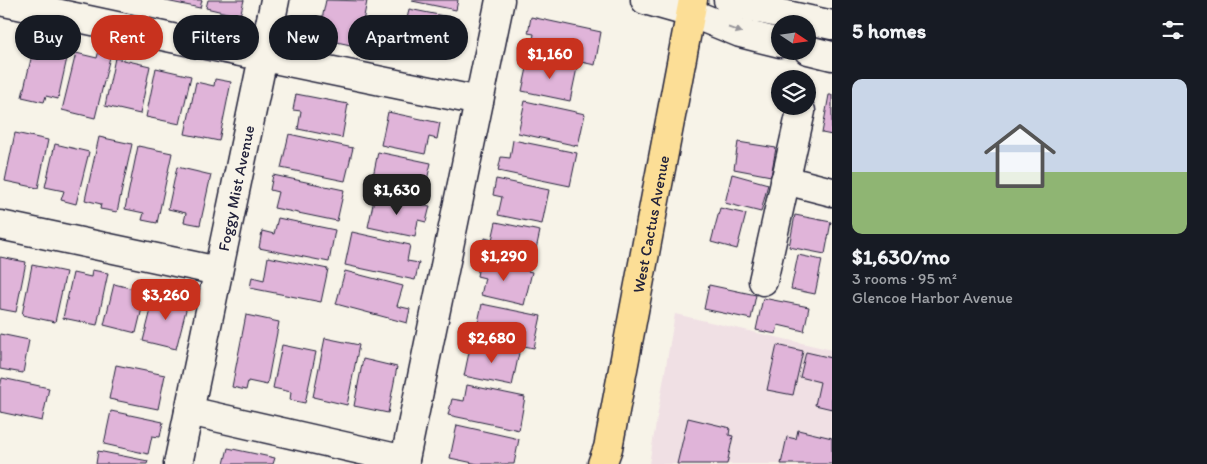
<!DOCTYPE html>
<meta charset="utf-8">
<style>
body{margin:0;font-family:Itim,sans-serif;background:#242831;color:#f1f3f6;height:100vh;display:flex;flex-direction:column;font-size:19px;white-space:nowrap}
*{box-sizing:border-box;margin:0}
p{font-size:16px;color:#9ea1a6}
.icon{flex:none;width:28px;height:28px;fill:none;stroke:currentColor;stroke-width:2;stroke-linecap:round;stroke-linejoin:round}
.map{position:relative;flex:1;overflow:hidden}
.details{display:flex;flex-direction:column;background:#171b24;width:375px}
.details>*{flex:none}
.banner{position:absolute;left:15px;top:15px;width:475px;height:45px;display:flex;gap:10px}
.needle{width:32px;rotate:103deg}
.buttons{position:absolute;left:771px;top:15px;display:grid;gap:10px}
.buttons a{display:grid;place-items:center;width:45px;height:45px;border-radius:50%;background:#171b24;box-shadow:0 1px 4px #0004;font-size:25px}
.price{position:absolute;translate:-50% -42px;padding:0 11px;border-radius:10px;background:#c8321e;color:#fff;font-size:16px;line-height:32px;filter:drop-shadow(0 1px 2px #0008)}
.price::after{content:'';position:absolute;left:50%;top:30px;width:15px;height:11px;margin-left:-8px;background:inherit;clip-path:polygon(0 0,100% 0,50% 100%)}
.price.active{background:#222;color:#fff}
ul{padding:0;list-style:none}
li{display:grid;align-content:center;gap:10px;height:265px;padding:0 20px}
li span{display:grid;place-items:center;height:155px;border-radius:10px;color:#555}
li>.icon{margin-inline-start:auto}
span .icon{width:90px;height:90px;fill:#fffc;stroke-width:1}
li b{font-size:21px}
h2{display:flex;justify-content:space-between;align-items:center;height:60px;padding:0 20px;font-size:21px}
.pill{padding:0 18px;border-radius:22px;background:#171b24;box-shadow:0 1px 4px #0004;font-size:18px;line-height:45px}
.pill.active{background:#c8321e;color:#fff}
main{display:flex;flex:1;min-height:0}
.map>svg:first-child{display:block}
</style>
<main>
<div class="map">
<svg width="832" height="464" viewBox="0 0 832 464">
<rect width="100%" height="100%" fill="#f7f3e8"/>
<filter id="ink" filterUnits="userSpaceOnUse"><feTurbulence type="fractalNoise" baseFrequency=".02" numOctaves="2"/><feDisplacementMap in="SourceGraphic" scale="10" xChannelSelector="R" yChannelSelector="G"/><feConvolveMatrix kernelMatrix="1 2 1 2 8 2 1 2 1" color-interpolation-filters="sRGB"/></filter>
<g filter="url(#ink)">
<polygon fill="#f0e0e4" points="675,314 832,350 832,464 649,464"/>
<g fill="#e0b4d9" stroke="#22223b">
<polygon points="166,0 202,0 200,8 166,1"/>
<polygon points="208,0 244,0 240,16 206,8"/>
<polygon points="326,0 367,1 361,32 363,33 360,47 318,38"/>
<polygon points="412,0 458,0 456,10 412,1"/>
<polygon points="409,9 459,19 452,55 402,45"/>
<polygon points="531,17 601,32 595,65 531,51 534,34 528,33"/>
<polygon points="35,42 69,49 58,99 46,96 44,102 22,97"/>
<polygon points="100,46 112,49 95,118 62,110 76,53 97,58"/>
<polygon points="115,58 150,66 140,114 105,106"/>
<polygon points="529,59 577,68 570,101 522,91"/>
<polygon points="156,68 191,76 180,124 146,117"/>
<polygon points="215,79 231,82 219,141 185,134 196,82 214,86"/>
<polygon points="296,94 348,104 342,138 298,129 301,111 293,110"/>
<polygon points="829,95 832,95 832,135 822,133"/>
<polygon points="525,101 585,114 578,146 518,133"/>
<polygon points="388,112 440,123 437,139 429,137 425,154 381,145"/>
<polygon points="15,133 48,140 38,188 5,181"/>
<polygon points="289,134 353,148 345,181 281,168"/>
<polygon points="99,137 132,144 117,212 100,209 101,204 85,200"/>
<polygon points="513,140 577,153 570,186 498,171 501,157 510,158"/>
<polygon points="738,142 776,148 771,176 734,169"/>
<polygon points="55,144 89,152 76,204 61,200 64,191 45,187"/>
<polygon points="138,146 172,153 157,223 142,220 144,213 125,209"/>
<polygon points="378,152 431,163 423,197 371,186"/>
<polygon points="177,167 211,175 200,225 184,222 186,213 168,209"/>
<polygon points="732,174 768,184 761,212 725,203"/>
<polygon points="273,175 344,190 337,221 274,208 278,192 270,190"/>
<polygon points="496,179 549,190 542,224 498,215 502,197 493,195"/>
<polygon points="375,195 430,206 426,222 418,220 415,237 368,227"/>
<polygon points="720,208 746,214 737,249 711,242"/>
<polygon points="795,215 831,222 825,254 789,247"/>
<polygon points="278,218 335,230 329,262 259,248 262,231 274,234"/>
<polygon points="496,222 540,231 533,263 482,253 485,238 492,240"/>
<polygon points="352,232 410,245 407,261 419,263 415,280 345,265"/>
<polygon points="798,255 822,260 815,294 791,289"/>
<polygon points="0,257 26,262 16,312 0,309"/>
<polygon points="268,257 328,269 321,302 250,288 252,277 264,280"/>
<polygon points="480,260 532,272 524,305 481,295 485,278 477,276"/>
<polygon points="32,265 66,272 55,322 22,315"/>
<polygon points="92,270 108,273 97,325 63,318 73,273 91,277"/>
<polygon points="345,271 403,286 397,306 410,309 407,323 336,304"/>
<polygon points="114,284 146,292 136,333 104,325"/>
<polygon points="709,285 756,295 751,319 704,309"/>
<polygon points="172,294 189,298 176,349 143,341 154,298 170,302"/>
<polygon points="763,298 809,307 804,331 778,325 776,334 756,330"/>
<polygon points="482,304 541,316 534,348 475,336"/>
<polygon points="246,315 279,322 267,385 248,381 246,390 232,387"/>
<polygon points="0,334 29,340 23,373 0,369"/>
<polygon points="325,338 359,345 347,405 313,397"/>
<polygon points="471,343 519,353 512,386 464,376"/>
<polygon points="282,345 316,352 305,403 290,400 291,392 273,388"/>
<polygon points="777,345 803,351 793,395 767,390"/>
<polygon points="806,352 832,358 832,409 815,405 820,382 800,377"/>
<polygon points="363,359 397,367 388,413 354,406"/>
<polygon points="116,365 165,375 158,409 109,399"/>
<polygon points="2,378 49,388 42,421 0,412 0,387"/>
<polygon points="467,385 525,397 519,430 448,415 452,399 464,401"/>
<polygon points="111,411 163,422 160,437 152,436 148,454 104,444"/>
<polygon points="688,418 730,428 729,435 733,436 727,464 677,464"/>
<polygon points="457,425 519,439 514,464 478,464 450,458"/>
<polygon points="798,430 832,438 832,464 781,464 787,437 796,439"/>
<polygon points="228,448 275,458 273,464 224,464"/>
<polygon points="98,451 148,461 147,464 96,464"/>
</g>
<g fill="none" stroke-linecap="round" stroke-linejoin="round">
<defs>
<g id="minor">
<polyline points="645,0 691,13 740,33 780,43"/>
<polyline points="728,0 746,6 832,25"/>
<polyline points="0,1 172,38 479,101"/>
<polyline points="808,50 832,56"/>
<polyline points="785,180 832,192"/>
<polyline points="0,225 218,271"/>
<polyline points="763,281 801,111"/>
<polyline points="189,411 405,460"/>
<path id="s1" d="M178,464L275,0"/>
<polyline points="404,464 500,0"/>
</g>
<g id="major">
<path id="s2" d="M602,464L608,448L693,0"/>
</g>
</defs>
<use href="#minor" stroke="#22223b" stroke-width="31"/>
<use href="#major" stroke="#22223b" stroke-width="31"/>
<use href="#minor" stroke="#f7f3e8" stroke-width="28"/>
<use href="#major" stroke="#fcde96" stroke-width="28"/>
</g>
<defs><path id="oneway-solid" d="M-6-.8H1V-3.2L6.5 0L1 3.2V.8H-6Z" transform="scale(1.25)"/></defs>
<use fill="#97959a" href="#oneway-solid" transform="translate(735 30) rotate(20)"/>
</g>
<g text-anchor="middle" stroke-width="4" stroke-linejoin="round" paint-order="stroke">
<g font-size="16" fill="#22223b" stroke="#f7f3e8">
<text dy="6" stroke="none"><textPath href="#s1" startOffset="282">Foggy Mist Avenue</textPath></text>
<text dy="6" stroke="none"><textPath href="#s2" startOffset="245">West Cactus Avenue</textPath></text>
</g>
</g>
</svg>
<div class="buttons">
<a><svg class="needle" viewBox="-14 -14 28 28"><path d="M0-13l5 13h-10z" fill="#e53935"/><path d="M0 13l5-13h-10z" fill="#9ea1a6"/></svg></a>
<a><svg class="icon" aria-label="layers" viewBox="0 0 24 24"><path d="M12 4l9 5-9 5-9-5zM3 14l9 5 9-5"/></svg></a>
</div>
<b class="price" style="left:550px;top:80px">$1,160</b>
<b class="price active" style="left:397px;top:216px">$1,630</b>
<b class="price" style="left:504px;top:282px">$1,290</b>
<b class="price" style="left:166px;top:321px">$3,260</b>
<b class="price" style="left:492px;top:364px">$2,680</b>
<div class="banner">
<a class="pill">Buy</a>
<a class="pill active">Rent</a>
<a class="pill">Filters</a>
<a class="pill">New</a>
<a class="pill">Apartment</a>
</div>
</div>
<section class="details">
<h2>5 homes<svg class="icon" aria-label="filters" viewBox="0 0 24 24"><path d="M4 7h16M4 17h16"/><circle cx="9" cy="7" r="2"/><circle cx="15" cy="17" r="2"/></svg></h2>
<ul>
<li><span style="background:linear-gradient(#c9d6e8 60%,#8fb573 0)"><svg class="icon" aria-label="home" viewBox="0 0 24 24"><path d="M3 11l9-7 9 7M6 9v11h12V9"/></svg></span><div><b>$1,630/mo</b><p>3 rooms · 95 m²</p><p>Glencoe Harbor Avenue</p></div></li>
</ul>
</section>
</main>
